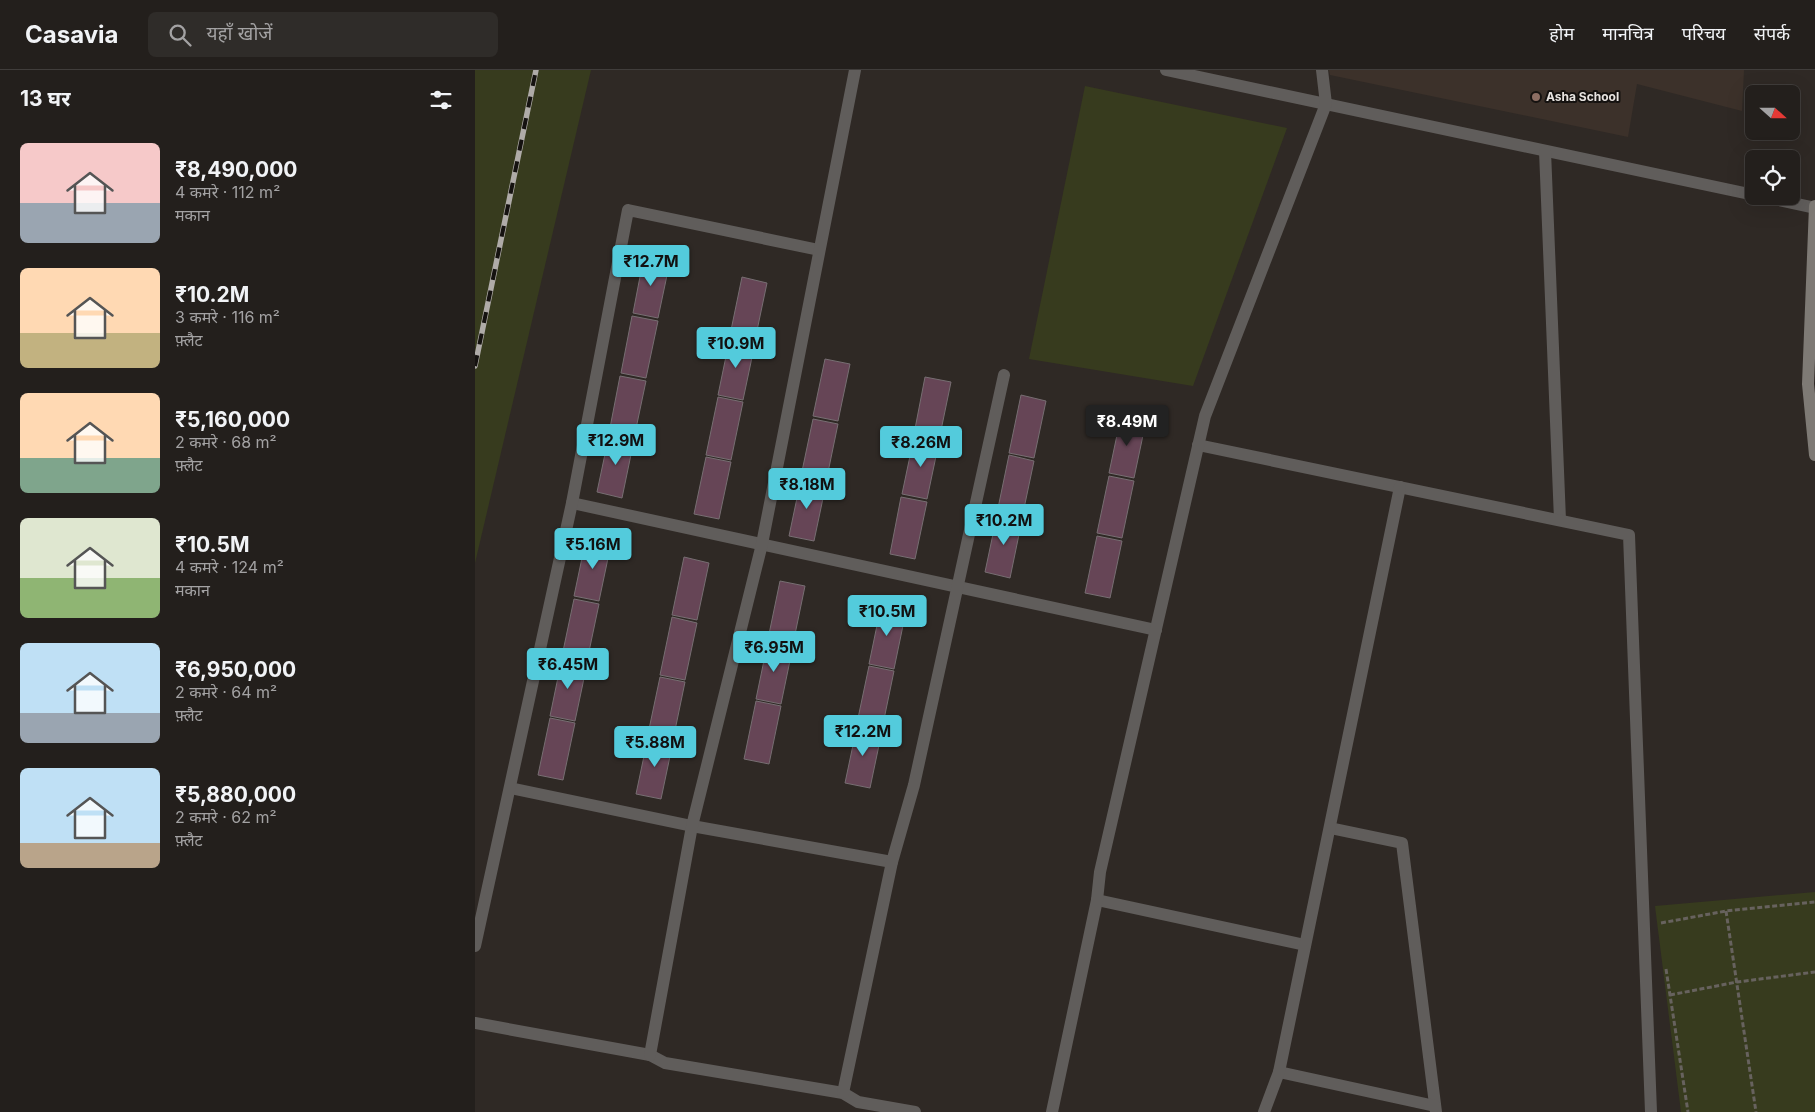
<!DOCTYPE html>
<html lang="hi">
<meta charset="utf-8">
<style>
body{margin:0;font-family:Inter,"Noto Sans Devanagari",sans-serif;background:#2f2c29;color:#f1f3f6;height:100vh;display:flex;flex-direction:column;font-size:19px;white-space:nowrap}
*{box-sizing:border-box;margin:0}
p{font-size:16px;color:#a3a2a3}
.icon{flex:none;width:28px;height:28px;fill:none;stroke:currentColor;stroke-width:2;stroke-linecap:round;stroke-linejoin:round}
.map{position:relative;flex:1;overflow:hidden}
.side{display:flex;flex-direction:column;background:#231f1c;width:475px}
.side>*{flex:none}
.needle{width:32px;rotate:111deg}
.controls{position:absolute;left:1270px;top:15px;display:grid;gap:10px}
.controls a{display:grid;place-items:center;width:55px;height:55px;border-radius:8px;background:#231f1c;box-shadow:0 5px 20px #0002,0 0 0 1px #403d3b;font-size:25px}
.price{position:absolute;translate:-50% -42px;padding:0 11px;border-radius:5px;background:#53cbdc;color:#111;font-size:16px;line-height:32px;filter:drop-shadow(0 1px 2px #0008)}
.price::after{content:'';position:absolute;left:50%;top:30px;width:15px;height:11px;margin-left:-8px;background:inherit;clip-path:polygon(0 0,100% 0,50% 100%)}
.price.active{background:#222;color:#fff}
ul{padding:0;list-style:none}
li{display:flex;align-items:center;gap:15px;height:125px;padding:0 20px}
li span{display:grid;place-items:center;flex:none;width:140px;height:100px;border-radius:8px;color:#555}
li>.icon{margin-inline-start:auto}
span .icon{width:60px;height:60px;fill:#fffc;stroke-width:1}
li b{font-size:21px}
h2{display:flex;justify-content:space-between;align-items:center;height:60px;padding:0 20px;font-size:21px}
header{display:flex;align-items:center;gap:30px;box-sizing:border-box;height:70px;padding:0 25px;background:#231f1c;border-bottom:1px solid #403d3b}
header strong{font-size:24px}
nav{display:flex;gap:28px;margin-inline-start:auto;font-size:18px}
.search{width:350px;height:45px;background:#2f2c29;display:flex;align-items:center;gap:12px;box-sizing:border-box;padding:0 18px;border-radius:8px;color:#a3a2a3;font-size:19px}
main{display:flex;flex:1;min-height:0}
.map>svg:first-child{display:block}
</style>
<header>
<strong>Casavia</strong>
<div class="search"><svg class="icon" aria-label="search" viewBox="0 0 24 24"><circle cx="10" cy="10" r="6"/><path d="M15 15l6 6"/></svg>यहाँ खोजें</div>
<nav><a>होम</a><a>मानचित्र</a><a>परिचय</a><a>संपर्क</a></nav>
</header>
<main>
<section class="side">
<h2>13 घर<svg class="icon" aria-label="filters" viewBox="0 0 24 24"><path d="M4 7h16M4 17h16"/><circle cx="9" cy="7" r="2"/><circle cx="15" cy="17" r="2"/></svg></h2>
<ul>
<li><span style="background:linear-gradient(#f6c9c9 60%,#9aa5b1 0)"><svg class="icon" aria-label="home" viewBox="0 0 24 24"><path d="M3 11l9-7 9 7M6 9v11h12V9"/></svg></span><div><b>₹8,490,000</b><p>4 कमरे · 112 m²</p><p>मकान</p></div></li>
<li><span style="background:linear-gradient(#ffd9b3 65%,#c2b280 0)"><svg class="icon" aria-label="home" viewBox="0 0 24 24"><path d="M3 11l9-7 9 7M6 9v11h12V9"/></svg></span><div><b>₹10.2M</b><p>3 कमरे · 116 m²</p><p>फ़्लैट</p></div></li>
<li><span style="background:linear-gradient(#ffd9b3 65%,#7fa58c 0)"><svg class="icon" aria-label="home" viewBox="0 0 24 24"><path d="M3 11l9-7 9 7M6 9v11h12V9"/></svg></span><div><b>₹5,160,000</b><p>2 कमरे · 68 m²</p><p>फ़्लैट</p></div></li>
<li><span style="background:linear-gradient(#dfe7d0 60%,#8fb573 0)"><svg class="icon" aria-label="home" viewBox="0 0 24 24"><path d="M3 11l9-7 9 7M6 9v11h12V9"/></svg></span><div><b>₹10.5M</b><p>4 कमरे · 124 m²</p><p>मकान</p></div></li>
<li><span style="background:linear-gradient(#bfe0f5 70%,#9aa5b1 0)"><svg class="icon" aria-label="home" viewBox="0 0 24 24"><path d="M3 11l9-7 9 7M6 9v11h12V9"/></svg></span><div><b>₹6,950,000</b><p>2 कमरे · 64 m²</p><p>फ़्लैट</p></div></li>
<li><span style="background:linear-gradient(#bfe0f5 75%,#b9a48a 0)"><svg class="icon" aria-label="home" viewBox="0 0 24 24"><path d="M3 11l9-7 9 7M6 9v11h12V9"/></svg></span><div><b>₹5,880,000</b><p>2 कमरे · 62 m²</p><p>फ़्लैट</p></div></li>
</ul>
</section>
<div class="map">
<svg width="1340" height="1042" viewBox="0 0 1340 1042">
<rect width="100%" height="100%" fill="#2f2925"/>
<polygon fill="#3c312a" points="854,0 1269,0 1267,41 1162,14 1153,67 855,5"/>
<g fill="#373b1e">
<polygon points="0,0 116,0 0,493"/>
<polygon points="610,16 812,58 718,316 554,289"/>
<polygon points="1340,822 1340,1042 1206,1042 1180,836"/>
</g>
<g fill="#664556" stroke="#776e72">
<polygon points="169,186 195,191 183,248 158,243"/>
<polygon points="267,207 292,213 280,270 255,265"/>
<polygon points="157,246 183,251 171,308 146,303"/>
<polygon points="255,267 280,273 268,330 243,325"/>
<polygon points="350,289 375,294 363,351 338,346"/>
<polygon points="145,306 171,311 159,368 134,363"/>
<polygon points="450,307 476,312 464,370 439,364"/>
<polygon points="546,325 571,331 559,388 534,383"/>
<polygon points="243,327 268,332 256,390 231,385"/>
<polygon points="646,346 671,351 659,408 634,403"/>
<polygon points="338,349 363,354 351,412 326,406"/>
<polygon points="134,365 159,370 147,428 122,422"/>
<polygon points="439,367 464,372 452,429 427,424"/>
<polygon points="534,385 559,391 547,448 522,443"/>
<polygon points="231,387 256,392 244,449 219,444"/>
<polygon points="634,406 659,411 647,468 622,463"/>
<polygon points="326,409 351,414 339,471 314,466"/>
<polygon points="426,427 452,432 440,489 415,484"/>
<polygon points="522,445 547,450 535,508 510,502"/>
<polygon points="622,466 647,471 635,528 610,523"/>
<polygon points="111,469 136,474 124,531 99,526"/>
<polygon points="209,487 234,493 222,550 197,545"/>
<polygon points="305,511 330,516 318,574 293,569"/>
<polygon points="99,529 124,534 112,591 87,586"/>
<polygon points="406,536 431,541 419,599 394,594"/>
<polygon points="197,547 222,553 210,610 185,605"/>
<polygon points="293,571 318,576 306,634 281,629"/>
<polygon points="87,588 112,594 100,651 75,646"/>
<polygon points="394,596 419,601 407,659 382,653"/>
<polygon points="185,607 210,612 198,670 173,664"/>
<polygon points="281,631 306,636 294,694 269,689"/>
<polygon points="75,648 100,653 88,710 63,705"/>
<polygon points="382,656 407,661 395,718 370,713"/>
<polygon points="173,667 198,672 186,729 161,724"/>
</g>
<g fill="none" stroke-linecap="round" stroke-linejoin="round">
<g stroke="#67625e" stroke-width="3" stroke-dasharray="5 2.5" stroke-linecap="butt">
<polyline points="1251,841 1281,1042"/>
<polyline points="1186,853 1251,841 1340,832"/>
<polyline points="1191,899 1213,1042"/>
<polyline points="1195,925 1262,912 1340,902"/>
</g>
<g stroke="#605d5b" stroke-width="12">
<polyline points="691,0 1279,125"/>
<polyline points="1070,81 1085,450"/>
<polyline points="1286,126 1340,138"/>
<polyline points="723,375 1154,465 1176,1042"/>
<polyline points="97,433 681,560"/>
<polyline points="35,718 217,756 417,792"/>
<polyline points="855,758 927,773 961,1042"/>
<polyline points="622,830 830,875"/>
<polyline points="0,876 97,433 153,140 344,180"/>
<polyline points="0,953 175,985 190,993 368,1023 383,1032 440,1042"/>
<polyline points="175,985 217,756 287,474 380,0"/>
<polyline points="804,1002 960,1036"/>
<polyline points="368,1023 417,792 439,715 529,305"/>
<polyline points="577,1042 622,830 625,802 730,346 851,34 847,0"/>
<polyline points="789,1042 804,1002 925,417"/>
</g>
<polyline stroke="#7e7a75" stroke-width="12" points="1340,136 1333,314 1340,385"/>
<defs>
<polyline id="rail" points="0,296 61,0"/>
</defs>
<use href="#rail" stroke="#afaba8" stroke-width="5.5"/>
<use href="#rail" stroke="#151210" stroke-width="4" stroke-dasharray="11" stroke-linecap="butt"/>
</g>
<circle fill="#8d6e63" stroke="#151210" stroke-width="2" cx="1061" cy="27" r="5"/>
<g text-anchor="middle" stroke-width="4" stroke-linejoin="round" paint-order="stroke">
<g font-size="12" font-weight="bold" fill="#e7e3e0" stroke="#151210" text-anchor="start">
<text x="1071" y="31">Asha School</text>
</g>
</g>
</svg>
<div class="controls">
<a><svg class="needle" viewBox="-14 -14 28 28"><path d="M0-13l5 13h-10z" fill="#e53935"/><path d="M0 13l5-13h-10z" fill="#a3a2a3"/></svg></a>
<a><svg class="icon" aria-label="locate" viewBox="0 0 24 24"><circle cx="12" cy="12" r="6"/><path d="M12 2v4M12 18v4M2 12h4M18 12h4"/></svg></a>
</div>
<b class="price" style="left:176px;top:217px">₹12.7M</b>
<b class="price" style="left:261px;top:299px">₹10.9M</b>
<b class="price active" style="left:652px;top:377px">₹8.49M</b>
<b class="price" style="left:141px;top:396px">₹12.9M</b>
<b class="price" style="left:446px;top:398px">₹8.26M</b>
<b class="price" style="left:332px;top:440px">₹8.18M</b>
<b class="price" style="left:529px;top:476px">₹10.2M</b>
<b class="price" style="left:118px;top:500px">₹5.16M</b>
<b class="price" style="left:412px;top:567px">₹10.5M</b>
<b class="price" style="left:299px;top:603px">₹6.95M</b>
<b class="price" style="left:93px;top:620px">₹6.45M</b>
<b class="price" style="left:388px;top:687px">₹12.2M</b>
<b class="price" style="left:180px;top:698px">₹5.88M</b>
</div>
</main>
